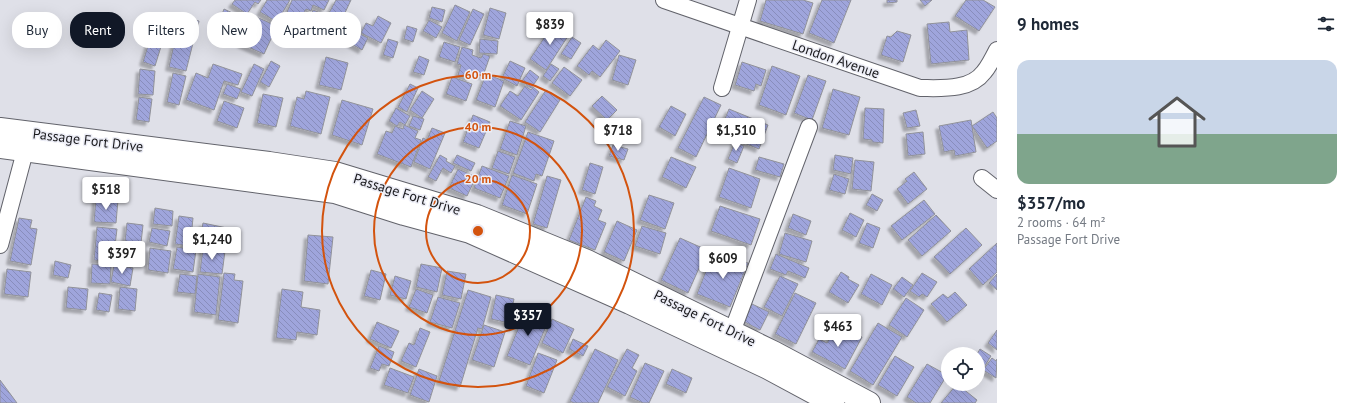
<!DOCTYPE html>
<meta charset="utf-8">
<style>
body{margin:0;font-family:"PT Sans",sans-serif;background:#f2f2f3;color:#1f2937;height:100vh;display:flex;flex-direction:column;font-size:15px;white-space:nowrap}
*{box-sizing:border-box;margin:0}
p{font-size:13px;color:#747a83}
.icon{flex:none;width:22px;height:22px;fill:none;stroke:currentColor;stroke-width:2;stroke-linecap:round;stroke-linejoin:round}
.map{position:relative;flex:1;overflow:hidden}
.drawer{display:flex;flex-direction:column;background:#fff;width:360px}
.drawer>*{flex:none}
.hud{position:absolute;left:12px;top:12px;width:380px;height:36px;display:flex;gap:8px}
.controls{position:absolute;left:941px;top:347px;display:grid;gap:8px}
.controls a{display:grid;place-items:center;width:44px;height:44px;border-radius:50%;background:#fff;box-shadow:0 4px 16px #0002;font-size:20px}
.price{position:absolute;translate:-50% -34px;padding:0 9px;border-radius:4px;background:#fff;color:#222;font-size:13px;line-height:26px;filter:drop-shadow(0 1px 2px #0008)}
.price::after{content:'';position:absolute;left:50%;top:24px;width:12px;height:9px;margin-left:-6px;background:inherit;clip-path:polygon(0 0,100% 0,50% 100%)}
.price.on{background:#111827;color:#fff}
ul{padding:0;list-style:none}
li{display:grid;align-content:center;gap:8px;height:212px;padding:0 20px}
li span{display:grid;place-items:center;height:124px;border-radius:12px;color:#555}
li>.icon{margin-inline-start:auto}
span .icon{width:72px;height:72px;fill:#fffc;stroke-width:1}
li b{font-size:17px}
h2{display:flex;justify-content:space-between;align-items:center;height:48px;padding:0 20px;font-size:17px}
.chip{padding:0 14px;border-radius:16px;background:#fff;box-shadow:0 4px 16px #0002;font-size:14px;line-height:36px}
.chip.on{background:#111827;color:#fff}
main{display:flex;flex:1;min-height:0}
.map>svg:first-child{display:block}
</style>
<main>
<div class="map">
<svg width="997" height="403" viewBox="0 0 997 403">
<defs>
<pattern id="building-back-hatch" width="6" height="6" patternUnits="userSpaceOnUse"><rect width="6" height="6" fill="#9fa5dc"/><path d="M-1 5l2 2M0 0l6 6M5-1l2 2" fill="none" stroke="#888dbc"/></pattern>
<filter id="shadow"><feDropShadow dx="-3.5" dy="3.5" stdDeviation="1" flood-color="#0004"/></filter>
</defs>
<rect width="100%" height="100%" fill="#dfe0e8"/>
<g fill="url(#building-back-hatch)" stroke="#919299" filter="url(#shadow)">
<polygon points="235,0 261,0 258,4 255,2 247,14 232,4"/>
<polygon points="267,0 290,0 277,22 260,12"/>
<polygon points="292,0 329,0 324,10 313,5 311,11 306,9 301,19 287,12"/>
<polygon points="336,0 351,0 342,19 329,13"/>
<polygon points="766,0 803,0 813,3 803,34 760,21"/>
<polygon points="822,0 851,0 834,43 809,33"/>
<polygon points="887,0 897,0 897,2 887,3"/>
<polygon points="920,0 932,0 925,6"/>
<polygon points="966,0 983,0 995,7 979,31 955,16"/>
<polygon points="455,5 470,12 457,41 442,33"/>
<polygon points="432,7 445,10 442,22 429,18"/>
<polygon points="490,8 506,13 499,39 483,35"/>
<polygon points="224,9 241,17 230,42 214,35"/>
<polygon points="473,9 484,14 470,45 459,40"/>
<polygon points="313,10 323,14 317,30 306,26"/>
<polygon points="180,16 199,21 196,37 176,32"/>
<polygon points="254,16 277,26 264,54 241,44"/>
<polygon points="331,16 347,25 342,35 326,27"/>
<polygon points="378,16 391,23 381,43 361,33 366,23 373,26"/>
<polygon points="429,20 442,27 436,38 423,31"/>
<polygon points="949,22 950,32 967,30 969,60 931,64 927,24"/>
<polygon points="554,23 570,33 546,70 530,59"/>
<polygon points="407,26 417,29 413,42 404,39"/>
<polygon points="897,31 911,35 903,62 881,55 887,36 891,37"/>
<polygon points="356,32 368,38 362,50 350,43"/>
<polygon points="176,35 194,39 186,71 169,67"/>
<polygon points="151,36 163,40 155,66 143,62"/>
<polygon points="572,37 581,43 571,59 561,54"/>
<polygon points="388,39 398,42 393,58 383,55"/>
<polygon points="480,39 498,41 497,54 479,53"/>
<polygon points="606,40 620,51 600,77 592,71 589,75 577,66 593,45 599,50"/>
<polygon points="444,42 460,47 455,62 439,57"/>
<polygon points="462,47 473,50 472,55 481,58 483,54 490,56 483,76 472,72 470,79 458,75 461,65 457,64"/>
<polygon points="619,55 636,60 628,85 612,80"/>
<polygon points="419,56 429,60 424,75 413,72"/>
<polygon points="326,57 348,63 341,90 319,85"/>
<polygon points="271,61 280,66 269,87 260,82"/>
<polygon points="510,61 525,68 517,86 502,78"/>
<polygon points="742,62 766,70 761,86 756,84 754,91 735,85"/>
<polygon points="213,64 242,74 238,85 224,81 214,110 186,100 196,73 208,78"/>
<polygon points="254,64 264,69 252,96 241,92"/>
<polygon points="551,64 559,69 550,81 543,76"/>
<polygon points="772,66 800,76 786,115 759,105"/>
<polygon points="564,67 582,80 570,96 552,83"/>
<polygon points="140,69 155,71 153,95 138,94"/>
<polygon points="530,70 539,77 531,88 522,81"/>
<polygon points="173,73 186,76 179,105 167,102"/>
<polygon points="486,74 504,81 495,107 476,100"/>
<polygon points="808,75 826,81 812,120 794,113"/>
<polygon points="452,77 472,84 466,101 446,94"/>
<polygon points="227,84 241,89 237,99 223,94"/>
<polygon points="410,84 418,88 407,112 398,107"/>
<polygon points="525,86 531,90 533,87 539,92 521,120 500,106 510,91 518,96"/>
<polygon points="833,89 860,97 849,135 822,128"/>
<polygon points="546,90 560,100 540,132 525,122"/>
<polygon points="306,91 330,97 321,134 290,126 297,97 304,99"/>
<polygon points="422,91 434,99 422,118 410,110"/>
<polygon points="263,94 283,98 276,127 257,123"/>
<polygon points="602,96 617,110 607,120 592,106"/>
<polygon points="139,97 152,99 149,122 136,120"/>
<polygon points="704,97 721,105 696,157 678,148"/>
<polygon points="342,100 373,109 362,145 332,135"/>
<polygon points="224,101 244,108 237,128 217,121"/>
<polygon points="671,106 686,114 675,136 659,127"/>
<polygon points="396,108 410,116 405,125 400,122 397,126 389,121"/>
<polygon points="865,108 884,109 883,143 872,142 872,140 863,139"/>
<polygon points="729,109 768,125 759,149 719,133"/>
<polygon points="916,110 920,126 907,128 903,113"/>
<polygon points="993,112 997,118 997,141 987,148 972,126"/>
<polygon points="473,115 490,122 479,148 463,142"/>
<polygon points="413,116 424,119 420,130 409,126"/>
<polygon points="971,120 976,152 955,156 954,150 944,152 939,126"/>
<polygon points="510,121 526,126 517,155 500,149"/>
<polygon points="404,125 418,131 415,138 421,140 411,167 377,154 386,131 392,133 395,126 403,129"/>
<polygon points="432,128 445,133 430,169 414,162 423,138 427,140"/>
<polygon points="528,132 554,141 542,176 536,174 534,181 513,173"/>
<polygon points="923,132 925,154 908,156 906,134"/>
<polygon points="735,142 744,146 737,163 728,159"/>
<polygon points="613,145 628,149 624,160 609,156"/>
<polygon points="498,151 515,157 509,174 492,168"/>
<polygon points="440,155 447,159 446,161 455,166 451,173 443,168 436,181 428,177"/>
<polygon points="457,155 475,163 471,171 453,163"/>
<polygon points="835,155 853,158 851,174 833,170"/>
<polygon points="671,157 696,167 686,188 662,177"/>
<polygon points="759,157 784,164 780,177 755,170"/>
<polygon points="855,160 874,162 871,191 852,189"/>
<polygon points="590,163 603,167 595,194 582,190"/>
<polygon points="482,166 509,176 500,198 474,188"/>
<polygon points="729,168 760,179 751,208 719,197"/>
<polygon points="458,169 476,177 467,196 449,188"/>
<polygon points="914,172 927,189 908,204 897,189 907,181 905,179"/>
<polygon points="834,174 849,179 845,194 829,190"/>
<polygon points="512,175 537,184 527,214 502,205"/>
<polygon points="547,176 561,180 547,228 533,224"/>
<polygon points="872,194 883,200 877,211 866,205"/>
<polygon points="649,195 674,203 665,229 640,220"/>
<polygon points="586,197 596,201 594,206 602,210 598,220 606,223 595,250 569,240"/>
<polygon points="96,198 118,200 116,223 94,222"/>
<polygon points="924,200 935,214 902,240 891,226"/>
<polygon points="720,206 760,219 751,245 711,231"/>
<polygon points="155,208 173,211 172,226 153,224"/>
<polygon points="850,213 864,220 856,237 842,230"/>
<polygon points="793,214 811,221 806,235 788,228"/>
<polygon points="936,215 951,231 922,256 908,240"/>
<polygon points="179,216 193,218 192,228 199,229 196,247 175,244"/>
<polygon points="19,218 32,220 30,228 37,229 31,265 10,261"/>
<polygon points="617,221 637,230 624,261 604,252"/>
<polygon points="127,223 143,225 141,243 125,241"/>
<polygon points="203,223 227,228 224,246 199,242"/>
<polygon points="867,223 880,228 873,248 859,243"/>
<polygon points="642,226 666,233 660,254 635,246"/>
<polygon points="97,227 117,229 113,262 94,260"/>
<polygon points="152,228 170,231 167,246 149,242"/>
<polygon points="966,228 982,245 950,274 934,257"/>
<polygon points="785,233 812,241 806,262 779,254"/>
<polygon points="308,235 333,237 328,284 304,281"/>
<polygon points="680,238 707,250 688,293 661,280"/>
<polygon points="997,243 997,272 983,285 969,269"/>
<polygon points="177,247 196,250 193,272 173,269"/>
<polygon points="150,248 171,251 168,273 148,270"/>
<polygon points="203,248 225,251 222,274 200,272"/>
<polygon points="724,254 748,263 730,307 697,294 711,258 721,262"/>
<polygon points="776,254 809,268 805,278 788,271 786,275 770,269"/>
<polygon points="55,261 71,265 68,278 53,275"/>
<polygon points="92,264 111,265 110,284 91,283"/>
<polygon points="421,264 442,268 437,292 416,287"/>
<polygon points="114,265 133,268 130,286 111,282"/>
<polygon points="7,269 31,272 28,297 4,294"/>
<polygon points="371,270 386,274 380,300 364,296"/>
<polygon points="447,271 466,274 461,299 442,295"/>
<polygon points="841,272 849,277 848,279 859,285 848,303 829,292"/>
<polygon points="224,273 235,274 234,280 243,281 238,323 218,320"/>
<polygon points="922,273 937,282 927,297 922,294 919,297 910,291"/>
<polygon points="180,274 197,276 195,294 177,292"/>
<polygon points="198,274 220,277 216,315 194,312"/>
<polygon points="871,274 892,285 882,305 861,294"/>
<polygon points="997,274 997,290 989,283"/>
<polygon points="395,276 411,281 406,299 390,295"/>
<polygon points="780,276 798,284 782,316 764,307"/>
<polygon points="902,277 913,285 904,297 893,289"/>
<polygon points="68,287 88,289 86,310 66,308"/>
<polygon points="120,287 137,289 135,311 118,309"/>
<polygon points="282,289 303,292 301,307 320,310 317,335 297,332 296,340 276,338"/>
<polygon points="416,289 433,295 427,313 409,307"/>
<polygon points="468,290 491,297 482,329 478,328 460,387 439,381"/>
<polygon points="955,292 967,305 947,322 931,304 943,294 948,298"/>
<polygon points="99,293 112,295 109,312 96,310"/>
<polygon points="795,293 816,303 796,344 775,334"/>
<polygon points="496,295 514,299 509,323 491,319"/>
<polygon points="438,297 460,303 452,328 430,322"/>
<polygon points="906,298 924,310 907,337 889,325"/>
<polygon points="752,304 769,312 760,330 743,321"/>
<polygon points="526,309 549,319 530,365 507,356"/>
<polygon points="552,319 574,329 563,353 542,343"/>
<polygon points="377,322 399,331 391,348 370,339"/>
<polygon points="878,323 902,337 873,385 850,371"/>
<polygon points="484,325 505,332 494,367 472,360"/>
<polygon points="420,328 430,332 416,367 401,361 409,343 414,345"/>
<polygon points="847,329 862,337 845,369 812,352 819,339 827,343 834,331 843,336"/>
<polygon points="997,330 997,350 988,343"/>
<polygon points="573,339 588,346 583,356 569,349"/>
<polygon points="379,346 394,352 389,366 382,364 379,371 370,368"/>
<polygon points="595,349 618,360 598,403 574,403 570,401"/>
<polygon points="627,349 639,355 632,368 637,371 625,396 607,387"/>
<polygon points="980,349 991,356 981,372 978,370 977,354"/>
<polygon points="538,353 557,360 544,393 526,386"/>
<polygon points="895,356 914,367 897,396 878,385"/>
<polygon points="992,358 996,361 997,359 996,378 983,370"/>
<polygon points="645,363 664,371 649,403 643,403 630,397"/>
<polygon points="927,364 947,375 930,403 916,403 907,397"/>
<polygon points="390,368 414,377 408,393 384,385"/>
<polygon points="419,369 437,376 429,402 410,395"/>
<polygon points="672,369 692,378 686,393 666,384"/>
<polygon points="0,380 17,403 0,403"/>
<polygon points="957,384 977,400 975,403 941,403"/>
</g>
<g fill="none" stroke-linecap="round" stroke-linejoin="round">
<defs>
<g id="street">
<path d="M664,0L920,88C940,88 970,91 984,72C989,66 993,58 997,50"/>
<polyline points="722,88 748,0"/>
<polyline points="982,178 997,190"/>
<polyline points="0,245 28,140"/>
<polyline points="732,332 809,127"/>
</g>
<g id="secondary">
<polyline points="0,129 269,163 335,173 477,216 587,261 775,353 869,403"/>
<polyline points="0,147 335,192 404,214 470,232 630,303 768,368 833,403"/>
</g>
</defs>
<use href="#street" stroke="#62636b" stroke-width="18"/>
<use href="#secondary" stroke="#62636b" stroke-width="24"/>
<use href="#street" stroke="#fff" stroke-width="16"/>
<use href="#secondary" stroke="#fff" stroke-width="22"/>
</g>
<g fill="none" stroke="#d3530e" stroke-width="2">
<circle cx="478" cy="231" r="52"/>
<circle cx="478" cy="231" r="104"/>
<circle cx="478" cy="231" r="156"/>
</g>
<g text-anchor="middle" stroke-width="3" stroke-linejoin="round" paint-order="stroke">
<g font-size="14" fill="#19191c" stroke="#ecedf6">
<text transform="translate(836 59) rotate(19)" y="5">London Avenue</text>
<text transform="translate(88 140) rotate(7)" y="5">Passage Fort Drive</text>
<text transform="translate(407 194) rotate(17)" y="5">Passage Fort Drive</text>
<text transform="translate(705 318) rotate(26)" y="5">Passage Fort Drive</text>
</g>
</g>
<circle cx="478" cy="231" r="6" fill="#d3530e" stroke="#ecedf6" stroke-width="2"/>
<g font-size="12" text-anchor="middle" font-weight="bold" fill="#d3530e" stroke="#ecedf6" stroke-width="3" stroke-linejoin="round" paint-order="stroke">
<text x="478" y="79">60 m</text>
<text x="478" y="131">40 m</text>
<text x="478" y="183">20 m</text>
</g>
</svg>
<div class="controls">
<a><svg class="icon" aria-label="locate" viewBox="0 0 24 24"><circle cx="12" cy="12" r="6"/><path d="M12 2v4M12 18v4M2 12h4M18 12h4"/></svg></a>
</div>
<b class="price" style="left:550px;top:46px">$839</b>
<b class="price" style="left:618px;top:152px">$718</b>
<b class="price" style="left:736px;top:152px">$1,510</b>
<b class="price" style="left:106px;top:211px">$518</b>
<b class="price" style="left:212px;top:261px">$1,240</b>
<b class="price" style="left:122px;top:275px">$397</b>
<b class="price" style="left:723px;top:280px">$609</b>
<b class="price on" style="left:528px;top:337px">$357</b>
<b class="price" style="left:838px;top:348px">$463</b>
<div class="hud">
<a class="chip">Buy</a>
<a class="chip on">Rent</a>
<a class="chip">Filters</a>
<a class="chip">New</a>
<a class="chip">Apartment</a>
</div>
</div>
<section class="drawer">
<h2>9 homes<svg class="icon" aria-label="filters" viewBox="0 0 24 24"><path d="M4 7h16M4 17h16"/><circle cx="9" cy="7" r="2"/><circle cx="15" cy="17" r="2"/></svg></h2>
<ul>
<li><span style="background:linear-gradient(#c9d6e8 60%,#7fa58c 0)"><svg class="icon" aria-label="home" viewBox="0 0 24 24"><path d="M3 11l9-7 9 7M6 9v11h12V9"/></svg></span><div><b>$357/mo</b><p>2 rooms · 64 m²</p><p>Passage Fort Drive</p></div></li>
</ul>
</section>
</main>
